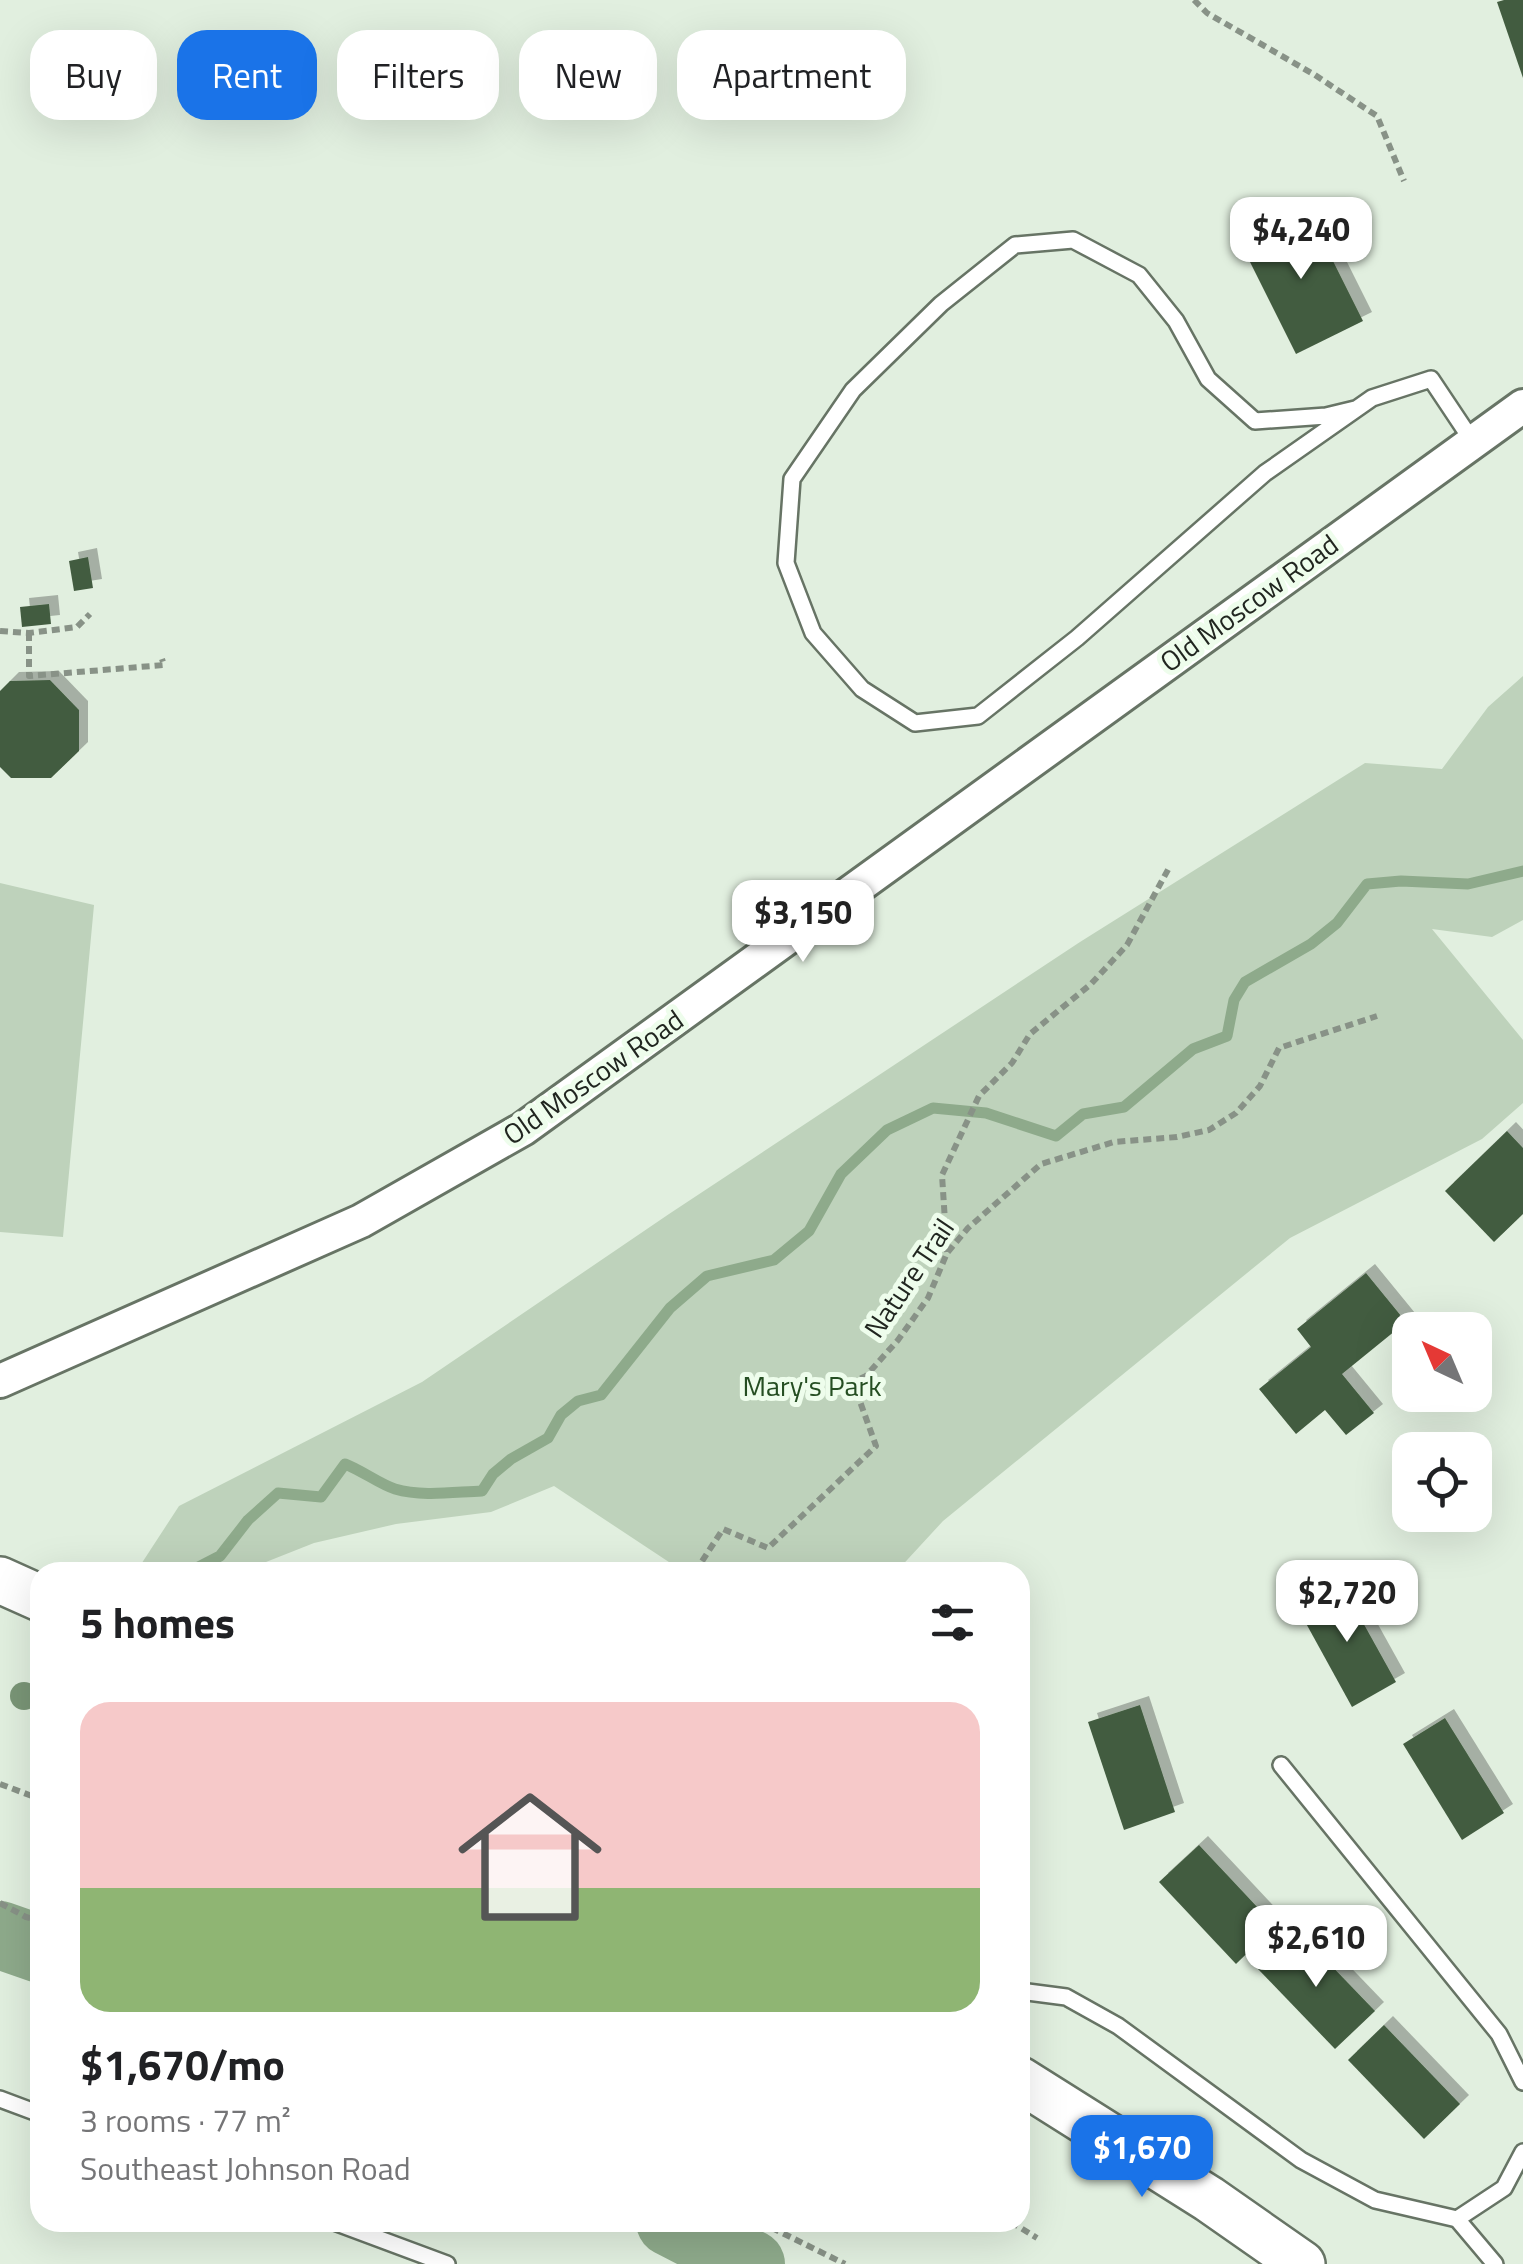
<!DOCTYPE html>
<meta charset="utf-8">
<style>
body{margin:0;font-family:"Titillium Web",sans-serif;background:#f2f2f2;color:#202124;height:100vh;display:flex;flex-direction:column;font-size:38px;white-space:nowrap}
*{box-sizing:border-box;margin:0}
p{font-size:32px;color:#757577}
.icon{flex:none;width:55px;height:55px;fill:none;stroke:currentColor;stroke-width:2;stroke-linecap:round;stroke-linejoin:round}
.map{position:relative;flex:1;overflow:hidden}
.details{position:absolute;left:30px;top:1562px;width:1000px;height:670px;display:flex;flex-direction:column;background:#fff;border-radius:30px;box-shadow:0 10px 40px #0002}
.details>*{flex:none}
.hud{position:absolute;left:30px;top:30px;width:1000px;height:90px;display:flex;gap:20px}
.needle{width:65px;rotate:316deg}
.fabs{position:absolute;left:1392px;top:1312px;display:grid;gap:20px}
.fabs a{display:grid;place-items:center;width:100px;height:100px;border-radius:20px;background:#fff;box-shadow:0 10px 40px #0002;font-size:50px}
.price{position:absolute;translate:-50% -85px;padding:0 22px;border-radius:20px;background:#fff;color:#222;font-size:32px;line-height:65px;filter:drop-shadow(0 2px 5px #0008)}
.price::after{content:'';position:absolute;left:50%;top:60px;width:30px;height:22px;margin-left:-15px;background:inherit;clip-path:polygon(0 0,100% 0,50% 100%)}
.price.active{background:#1a73e8;color:#fff}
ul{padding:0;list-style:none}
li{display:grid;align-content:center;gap:20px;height:530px;padding:0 50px}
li+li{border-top:2px solid #e0e0e0}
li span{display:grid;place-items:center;height:310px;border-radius:30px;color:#555}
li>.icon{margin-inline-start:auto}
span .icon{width:180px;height:180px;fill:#fffc;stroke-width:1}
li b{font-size:42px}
h2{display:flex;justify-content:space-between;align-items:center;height:120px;padding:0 50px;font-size:42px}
.chip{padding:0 35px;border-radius:30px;background:#fff;box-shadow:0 10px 40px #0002;font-size:35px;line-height:90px}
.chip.active{background:#1a73e8;color:#fff}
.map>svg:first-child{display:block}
</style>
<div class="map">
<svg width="1523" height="2264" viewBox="0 0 1523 2264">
<defs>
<filter id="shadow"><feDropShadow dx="9" dy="-9" stdDeviation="0" flood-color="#0004"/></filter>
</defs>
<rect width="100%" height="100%" fill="#e1efdf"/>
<g fill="#bed2bb">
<polygon points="1523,676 1523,920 1492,937 1432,929 1523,1040 1523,1103 1482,1139 1290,1238 943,1521 896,1572 684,1572 554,1486 491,1512 396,1524 314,1543 241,1572 136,1572 179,1506 422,1382 669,1214 1080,942 1365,763 1442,769 1488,707"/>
<polygon points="0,883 94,905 63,1237 0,1232"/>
</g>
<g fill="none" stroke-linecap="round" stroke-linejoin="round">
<path stroke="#8eaa8b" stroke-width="11" d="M189,1572L220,1556L248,1520L278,1493L321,1497L345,1464C361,1470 381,1485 395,1489C422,1497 454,1492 482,1491L493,1474L511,1459L548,1438L561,1415L578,1401L601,1395L670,1308L707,1276L774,1260L809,1231L841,1174L887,1130L933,1108L986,1113L1056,1136L1083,1114L1124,1107L1193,1049L1227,1036L1234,1000L1245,982L1311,944L1337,923L1367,884L1401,881L1468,884L1523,871"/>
<g stroke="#8eaa8b" stroke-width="68">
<polyline points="0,1935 40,1949"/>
<polyline points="670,2222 751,2264"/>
</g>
</g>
<g fill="#435c40" filter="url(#shadow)">
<polygon points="1504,0 1523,0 1523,78 1497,2"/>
<polygon points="1307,209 1363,321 1296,354 1240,242"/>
<polygon points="88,557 93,588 74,591 69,561"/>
<polygon points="49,604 51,624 22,627 20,607"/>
<polygon points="50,680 79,710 79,751 51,778 11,778 0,767 0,691 10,681"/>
<polygon points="1507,1131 1523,1148 1523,1214 1494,1242 1445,1191"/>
<polygon points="1366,1273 1406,1322 1342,1374 1374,1413 1346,1435 1325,1410 1296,1434 1259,1389 1311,1347 1297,1329"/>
<polygon points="1341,1583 1396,1682 1352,1707 1297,1607"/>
<polygon points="1140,1705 1175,1812 1124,1830 1088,1722"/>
<polygon points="1445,1718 1504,1813 1462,1840 1403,1744"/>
<polygon points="1199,1845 1275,1926 1236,1964 1159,1882"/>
<polygon points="1298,1931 1375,2011 1335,2049 1258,1969"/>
<polygon points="1384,2025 1460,2104 1424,2139 1348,2060"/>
</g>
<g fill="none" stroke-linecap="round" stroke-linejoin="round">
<defs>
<g id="lane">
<polyline points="1355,409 1326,416 1255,421 1208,379 1176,321 1139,275 1073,240 1015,245 941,304 853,390 792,479 786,563 813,633 862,689 915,723 978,716 1077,638 1265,473 1372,398 1431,379 1473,442"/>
<polyline points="1281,1765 1499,2034 1523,2082"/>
<polyline points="1020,1991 1066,1997 1118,2026 1301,2160 1375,2200 1457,2219 1504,2188 1523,2152"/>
<polyline points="0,2099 40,2114"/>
<polyline points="1457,2219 1495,2264"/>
<polyline points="334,2222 447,2264"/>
</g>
<polyline id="street" points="0,1381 361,1221 523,1129 1523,406"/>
<g id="secondary">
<polyline points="0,1580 40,1598"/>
<polyline points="1020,2080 1209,2199 1302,2264"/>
</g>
</defs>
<use href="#lane" stroke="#677465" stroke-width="20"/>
<use href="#street" stroke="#677465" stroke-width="38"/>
<use href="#secondary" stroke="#677465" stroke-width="50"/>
<g stroke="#889287" stroke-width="6" stroke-dasharray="8 5" stroke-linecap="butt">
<polyline points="1194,0 1207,13 1315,75 1377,116 1404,181"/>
<polyline points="0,631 29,633 77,627 90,614"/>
<polyline points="29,633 29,676 164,665 162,659"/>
<polyline points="947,1252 942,1175 979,1096 1012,1063 1030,1034 1091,984 1127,945 1170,866"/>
<polyline points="695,1572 723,1529 768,1548 876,1446 853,1382 866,1376 898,1340 928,1298 947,1253 968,1228 1041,1164 1114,1142 1177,1137 1209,1130 1236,1113 1260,1086 1279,1048 1377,1016"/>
<polyline points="0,1784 40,1799"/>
<polyline points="0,1903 26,1917 40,1921"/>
<polyline points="760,2222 845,2264"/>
<polyline points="1011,2222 1037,2238"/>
</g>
<use href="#lane" stroke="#fff" stroke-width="15"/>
<use href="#street" stroke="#fff" stroke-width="32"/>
<use href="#secondary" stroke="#fff" stroke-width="45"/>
</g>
<circle fill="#7a9677" cx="24" cy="1696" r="14"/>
<g text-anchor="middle" stroke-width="10" stroke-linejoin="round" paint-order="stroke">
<g font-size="28" fill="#212620" stroke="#eefdec">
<text transform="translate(1249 603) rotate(-36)" y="10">Old Moscow Road</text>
<text transform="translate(593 1077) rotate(-35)" y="10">Old Moscow Road</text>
<text transform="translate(909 1278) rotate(-56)" y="10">Nature Trail</text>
</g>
<g font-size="28" fill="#254e22" stroke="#eefdec">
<text x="812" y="1396">Mary's Park</text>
</g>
</g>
</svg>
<div class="fabs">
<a><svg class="needle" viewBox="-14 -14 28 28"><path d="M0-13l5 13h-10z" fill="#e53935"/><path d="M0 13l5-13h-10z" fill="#757577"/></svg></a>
<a><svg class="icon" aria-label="locate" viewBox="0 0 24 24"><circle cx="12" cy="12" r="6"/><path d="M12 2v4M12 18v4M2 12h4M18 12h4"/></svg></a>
</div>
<b class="price" style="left:1301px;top:282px">$4,240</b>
<b class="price" style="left:803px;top:965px">$3,150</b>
<b class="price" style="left:1347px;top:1645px">$2,720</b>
<b class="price" style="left:1316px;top:1990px">$2,610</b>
<b class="price active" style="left:1142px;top:2200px">$1,670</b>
<div class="hud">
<a class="chip">Buy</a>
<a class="chip active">Rent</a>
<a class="chip">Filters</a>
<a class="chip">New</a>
<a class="chip">Apartment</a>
</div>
<section class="details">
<h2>5 homes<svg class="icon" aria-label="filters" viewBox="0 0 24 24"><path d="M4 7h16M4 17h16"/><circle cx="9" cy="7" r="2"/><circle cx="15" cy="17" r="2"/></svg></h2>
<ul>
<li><span style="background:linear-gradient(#f6c9c9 60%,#8fb573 0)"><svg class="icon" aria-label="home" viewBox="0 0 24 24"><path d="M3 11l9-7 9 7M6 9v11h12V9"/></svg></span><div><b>$1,670/mo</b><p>3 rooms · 77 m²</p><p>Southeast Johnson Road</p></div></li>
</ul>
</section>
</div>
